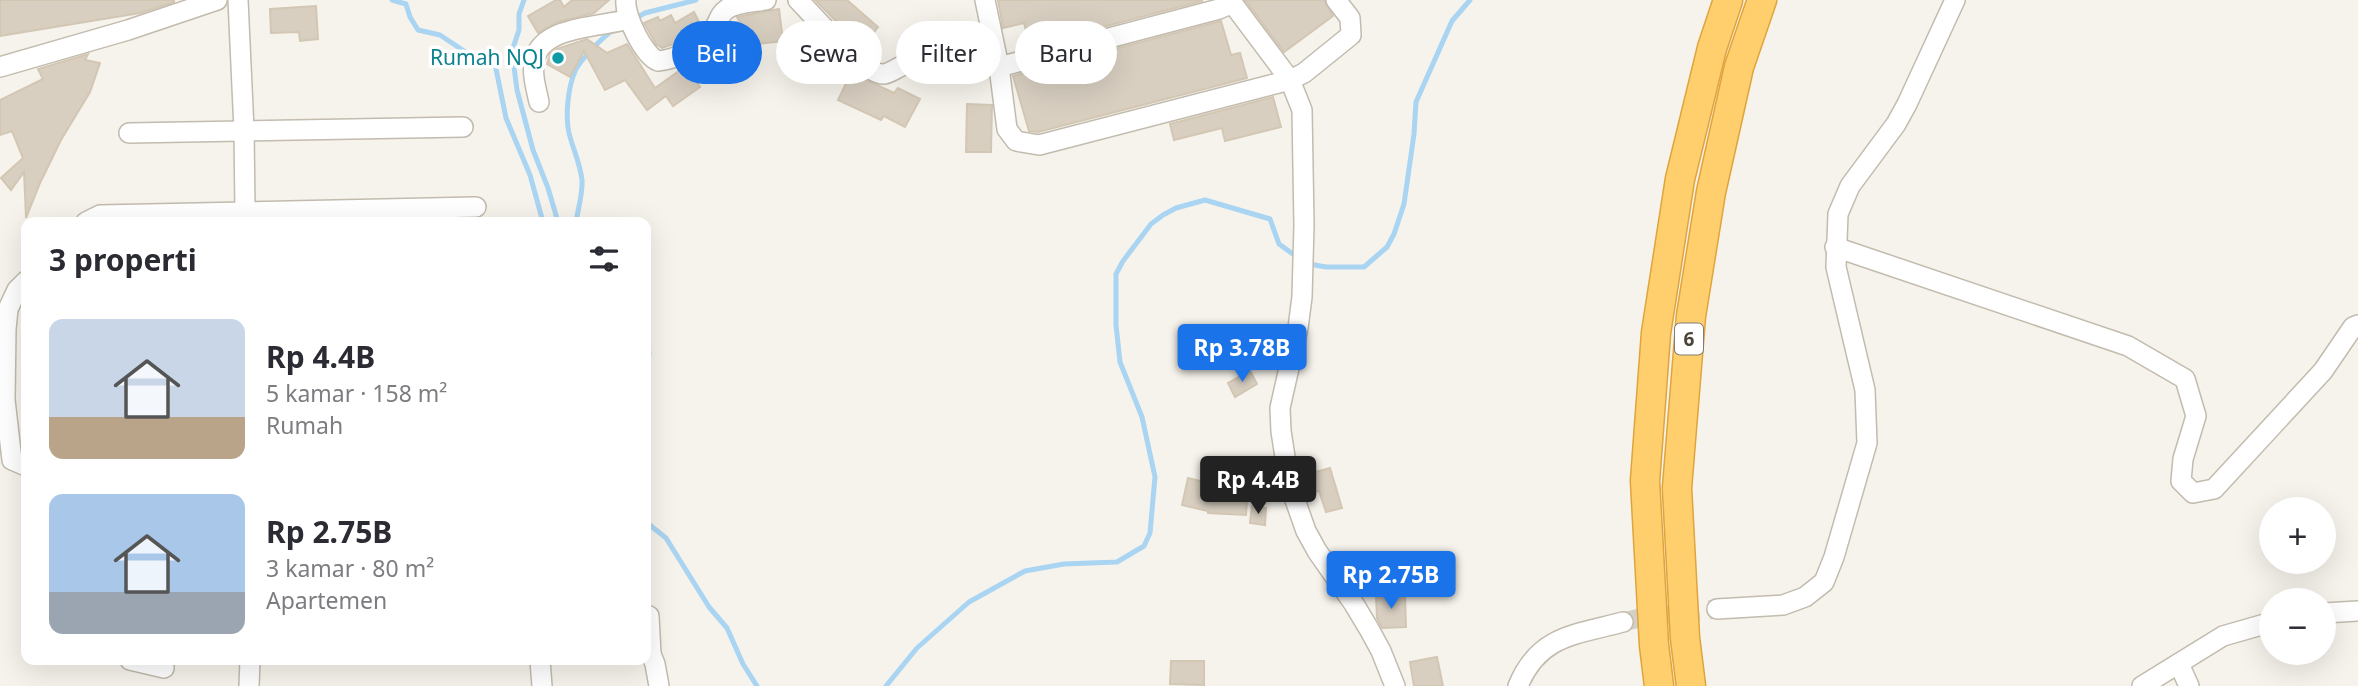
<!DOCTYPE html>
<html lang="id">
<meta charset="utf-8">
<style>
body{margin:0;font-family:"Noto Sans",sans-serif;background:#f7f7f7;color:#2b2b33;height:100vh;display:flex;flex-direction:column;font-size:26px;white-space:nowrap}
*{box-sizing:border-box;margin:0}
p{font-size:23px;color:#7c7c81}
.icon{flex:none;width:38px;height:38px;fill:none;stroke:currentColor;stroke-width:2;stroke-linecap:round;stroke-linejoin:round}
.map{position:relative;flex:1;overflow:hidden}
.side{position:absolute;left:21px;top:217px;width:630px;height:448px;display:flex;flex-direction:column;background:#fff;border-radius:14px;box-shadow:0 7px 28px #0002}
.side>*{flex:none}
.hud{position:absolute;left:672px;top:21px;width:665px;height:63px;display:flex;gap:14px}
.controls{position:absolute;left:2259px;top:497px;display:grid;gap:14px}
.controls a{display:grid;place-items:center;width:77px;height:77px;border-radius:50%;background:#fff;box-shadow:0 7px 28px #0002;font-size:35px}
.price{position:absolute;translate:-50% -60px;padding:0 16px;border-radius:7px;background:#1a73e8;color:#fff;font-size:23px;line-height:46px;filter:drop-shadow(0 2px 4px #0008)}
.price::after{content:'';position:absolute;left:50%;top:42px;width:21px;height:16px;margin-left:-10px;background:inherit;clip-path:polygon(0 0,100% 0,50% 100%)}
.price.current{background:#222;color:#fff}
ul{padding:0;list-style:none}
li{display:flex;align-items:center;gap:21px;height:175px;padding:0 28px}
li span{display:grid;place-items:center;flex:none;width:196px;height:140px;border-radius:14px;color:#555}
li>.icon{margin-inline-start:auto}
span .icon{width:84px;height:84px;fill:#fffc;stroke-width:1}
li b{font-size:30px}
h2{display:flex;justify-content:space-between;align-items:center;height:84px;padding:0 28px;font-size:30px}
.tag{padding:0 24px;border-radius:32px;background:#fff;box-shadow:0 7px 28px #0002;font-size:24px;line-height:63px}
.tag.current{background:#1a73e8;color:#fff}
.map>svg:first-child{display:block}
</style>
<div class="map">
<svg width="2358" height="686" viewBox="0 0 2358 686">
<rect width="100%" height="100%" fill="#f6f3ec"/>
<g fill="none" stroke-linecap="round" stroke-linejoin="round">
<g stroke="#a9d4f2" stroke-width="5">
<polyline points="392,0 406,4 410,17 418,30 440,35 473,57 491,58 495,64 506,118 530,175 543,222"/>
<polyline points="524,0 519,14 519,30 512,51 517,90 533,150 548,188 558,222"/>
<polyline points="634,19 645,13 696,0"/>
<path d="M576,222C578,209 583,193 582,180C580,163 573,149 569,133C565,115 568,86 576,69C583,57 602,38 613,30"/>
<polyline points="1309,264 1326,267 1364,267 1387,247 1394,234 1404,204 1414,134 1416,102 1452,21 1470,0"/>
<polyline points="646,327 649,354 646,375"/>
<polyline points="646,522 666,538 709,607 727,628 743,664 757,686"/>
<polyline points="886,686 917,648 969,602 1025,571 1064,564 1117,562 1144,546 1150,533 1155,477 1142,417 1120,362 1116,325 1116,274 1123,261 1151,224 1163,215 1176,208 1205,200 1270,219 1279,244 1297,257"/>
</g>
</g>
<g fill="#d8cfc1" stroke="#d3c7b4" stroke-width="2">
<polygon points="0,0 174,0 174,2 140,13 0,36"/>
<polygon points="556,0 560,0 564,7 572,0 609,0 594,13 558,22 538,33 528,16"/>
<polygon points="815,0 847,0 878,27 862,47"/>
<polygon points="998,0 1201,0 1202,1 1030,46 1024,23 1003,28"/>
<polygon points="1245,0 1324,0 1333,16 1284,52"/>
<polygon points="316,6 318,39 300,41 299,32 271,33 270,9"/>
<polygon points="779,9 783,41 732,47 730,35 742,26 737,17"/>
<polygon points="694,12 701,26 699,29 682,41 662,48 656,44 644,23 658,17 660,21 671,15 675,23"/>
<polygon points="1221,21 1231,55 1240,53 1247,78 1038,132 1029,131 1013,76"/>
<polygon points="587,39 607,53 627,44 655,88 686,66 700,87 673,106 666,96 647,110 625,80 605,90 584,51 570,77 547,64 550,55 557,49"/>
<polygon points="793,40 814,51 802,75 781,64"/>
<polygon points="88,54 85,60 100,63 90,92 61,140 40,183 26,218 24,172 11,190 1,178 23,158 12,131 0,135 0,100 43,79 38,69"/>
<polygon points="851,73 894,93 898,88 920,99 905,127 884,116 881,120 838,100"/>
<polygon points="1273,97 1281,127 1225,141 1222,128 1174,140 1170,124"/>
<polygon points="967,104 992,105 991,152 966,152"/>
<polygon points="1250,371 1257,384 1235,397 1228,383"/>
<polygon points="1330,468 1342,508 1326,512 1319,491 1310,493 1305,475"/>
<polygon points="1188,478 1204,482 1204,484 1248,487 1246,515 1208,513 1208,511 1182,505"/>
<polygon points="1252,506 1266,508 1265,525 1250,523"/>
<polygon points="1376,596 1405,596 1406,627 1382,628 1377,618"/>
<polygon points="1437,657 1443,686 1414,686 1410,662"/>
<polygon points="1171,661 1204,661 1204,685 1170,684"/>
</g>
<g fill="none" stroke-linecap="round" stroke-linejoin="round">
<polyline stroke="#d4d0c8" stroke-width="19" stroke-dasharray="19 10" stroke-linecap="butt" points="1623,622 1640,618 1717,609"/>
<defs>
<g id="minor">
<path d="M626,0C624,15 644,56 658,61C675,60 702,46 712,32C718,24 719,14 727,9C737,2 754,2 766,0"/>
<path d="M798,0C812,14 865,76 884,74C891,73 898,67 904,65"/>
<polyline points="985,0 999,67 1007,129 1016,141 1039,145 1290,80 1304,73 1351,35 1350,18 1336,0"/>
<polyline points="1230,0 1290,80 1302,110 1304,225 1302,297 1298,328 1280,408 1281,431 1289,483 1306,531 1317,551 1354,604 1369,629 1381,651 1395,686"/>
<polyline points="0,67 128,30 217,0"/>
<polyline points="999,67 1219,9 1233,3"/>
<path d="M539,102C536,88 531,72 535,58C544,25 603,27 629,19"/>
<polyline points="129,133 463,127"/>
<polyline points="86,222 100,215 245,212 244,130 238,0"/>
<polyline points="245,222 245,212 476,207"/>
<polyline points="1835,247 2128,346 2185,379 2196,416 2183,459 2181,481 2193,493 2214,489 2323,371 2353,327 2358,325"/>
<polyline points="26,281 17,290 8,309 6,329 5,400 12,460 26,466"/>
<polyline points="1717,609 1783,605 1805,597 1824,582 1834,557 1867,443 1865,390 1836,267 1838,214 1850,186 1896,124 1907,104 1955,0"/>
<polyline points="2324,613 2358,611"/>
<polyline points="649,616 651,654"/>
<polyline points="646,653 651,654 655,664 659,686"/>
<polyline points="130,660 164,668 164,660"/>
<polyline points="540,660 542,686"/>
<polyline points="2179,664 2189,686"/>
<polyline points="249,686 250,660"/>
<path d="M1518,686C1539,635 1575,635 1623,622"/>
<polyline points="2142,686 2223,636 2272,622"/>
</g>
<g id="highway">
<polyline points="1659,686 1654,645 1645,481 1656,333 1680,179 1712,48 1728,0"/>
<polyline points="1691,686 1685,638 1677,488 1691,316 1711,192 1739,67 1762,0"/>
</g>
</defs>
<use href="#minor" stroke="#c2bbae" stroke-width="22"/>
<use href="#highway" stroke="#e0a43c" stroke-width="31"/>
<use href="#minor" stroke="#fff" stroke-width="19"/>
<use href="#highway" stroke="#ffcf6e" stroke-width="28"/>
</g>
<circle fill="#0f9aa8" stroke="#fff" stroke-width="2.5" cx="558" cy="58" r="7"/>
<g text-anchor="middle" stroke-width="7" stroke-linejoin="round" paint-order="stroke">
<rect fill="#fff" stroke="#817c74" stroke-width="2" x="1675" y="323.5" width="28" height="31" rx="5"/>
<g font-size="19" font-weight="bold" fill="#4b4439">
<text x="1689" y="346">6</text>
</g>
<g font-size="21" fill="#0d838f" stroke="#fff" text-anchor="end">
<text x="544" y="65">Rumah NQJ</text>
</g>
</g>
</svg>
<div class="controls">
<a>+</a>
<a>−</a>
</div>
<b class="price" style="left:1242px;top:384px">Rp 3.78B</b>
<b class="price current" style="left:1258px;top:516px">Rp 4.4B</b>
<b class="price" style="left:1391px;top:611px">Rp 2.75B</b>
<div class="hud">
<a class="tag current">Beli</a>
<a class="tag">Sewa</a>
<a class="tag">Filter</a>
<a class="tag">Baru</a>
</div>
<section class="side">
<h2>3 properti<svg class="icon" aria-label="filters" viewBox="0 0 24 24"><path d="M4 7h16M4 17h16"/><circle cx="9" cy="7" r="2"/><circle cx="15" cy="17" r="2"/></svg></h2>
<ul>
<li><span style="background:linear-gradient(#c9d6e8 70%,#b9a48a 0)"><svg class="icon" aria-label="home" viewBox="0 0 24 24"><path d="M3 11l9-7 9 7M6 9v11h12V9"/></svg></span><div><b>Rp 4.4B</b><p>5 kamar · 158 m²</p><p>Rumah</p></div></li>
<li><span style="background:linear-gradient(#a9c7e8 70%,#9aa5b1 0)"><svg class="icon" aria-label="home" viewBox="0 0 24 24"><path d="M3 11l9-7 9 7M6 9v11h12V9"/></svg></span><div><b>Rp 2.75B</b><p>3 kamar · 80 m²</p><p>Apartemen</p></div></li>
</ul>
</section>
</div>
